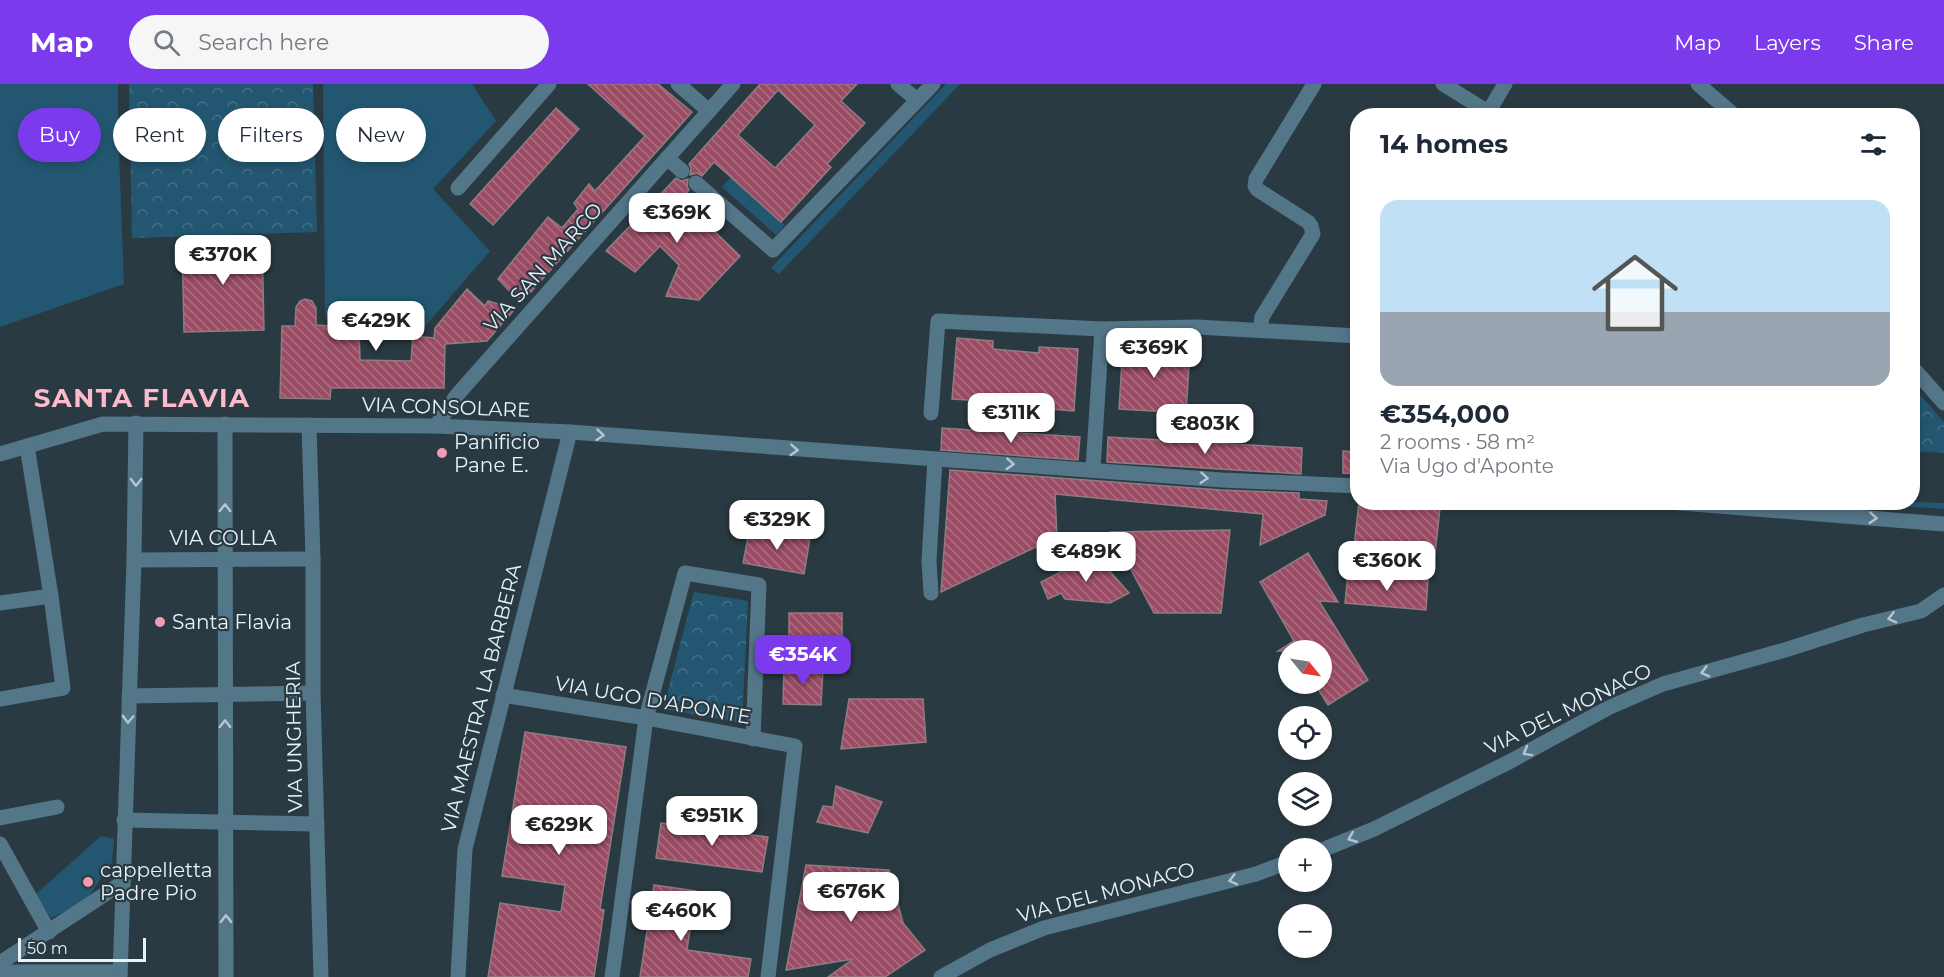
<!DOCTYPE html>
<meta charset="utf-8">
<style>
body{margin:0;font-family:Montserrat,sans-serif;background:#f6f6f7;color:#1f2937;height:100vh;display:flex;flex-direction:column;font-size:22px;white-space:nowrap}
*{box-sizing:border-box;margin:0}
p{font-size:20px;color:#747a83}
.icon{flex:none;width:33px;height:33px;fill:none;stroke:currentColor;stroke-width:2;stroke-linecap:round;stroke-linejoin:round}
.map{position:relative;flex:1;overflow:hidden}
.side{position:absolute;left:1350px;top:24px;width:570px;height:402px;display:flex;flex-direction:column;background:#fff;border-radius:24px;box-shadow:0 3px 9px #0003}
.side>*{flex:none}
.top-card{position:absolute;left:18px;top:24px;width:570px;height:54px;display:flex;gap:12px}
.needle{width:39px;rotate:120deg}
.tools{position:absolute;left:1278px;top:556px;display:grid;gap:12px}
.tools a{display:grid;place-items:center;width:54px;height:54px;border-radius:50%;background:#fff;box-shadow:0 3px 9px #0003;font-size:30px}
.scale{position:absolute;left:18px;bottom:15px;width:128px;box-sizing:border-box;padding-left:6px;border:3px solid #e8f2f8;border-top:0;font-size:16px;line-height:21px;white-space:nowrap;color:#e8f2f8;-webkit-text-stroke:4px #2a3a43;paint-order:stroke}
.price{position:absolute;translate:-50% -51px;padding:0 14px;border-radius:12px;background:#fff;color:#222;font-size:20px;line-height:39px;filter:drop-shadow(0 2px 3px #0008)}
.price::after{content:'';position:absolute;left:50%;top:36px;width:18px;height:14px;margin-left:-9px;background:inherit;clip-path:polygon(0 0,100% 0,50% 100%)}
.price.current{background:#7c3aed;color:#fff}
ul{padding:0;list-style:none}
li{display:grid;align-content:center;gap:12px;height:318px;padding:0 30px}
li span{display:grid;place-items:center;height:186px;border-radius:18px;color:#555}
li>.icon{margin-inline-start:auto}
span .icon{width:108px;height:108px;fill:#fffc;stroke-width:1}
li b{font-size:26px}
h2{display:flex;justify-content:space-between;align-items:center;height:72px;padding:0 30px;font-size:26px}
.pill{padding:0 21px;border-radius:27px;background:#fff;box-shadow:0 3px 9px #0003;font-size:21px;line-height:54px}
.pill.current{background:#7c3aed;color:#fff}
header{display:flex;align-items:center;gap:36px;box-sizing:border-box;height:84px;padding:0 30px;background:#7c3aed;color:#fff}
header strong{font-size:28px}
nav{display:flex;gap:33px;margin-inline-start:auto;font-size:21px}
.search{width:420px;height:54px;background:#f6f6f7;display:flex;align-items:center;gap:15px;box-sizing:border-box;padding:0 21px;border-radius:33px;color:#747a83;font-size:22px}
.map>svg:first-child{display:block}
</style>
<header>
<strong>Map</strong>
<div class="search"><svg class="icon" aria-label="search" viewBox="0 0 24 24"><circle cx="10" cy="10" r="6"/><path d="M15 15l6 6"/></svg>Search here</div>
<nav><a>Map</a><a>Layers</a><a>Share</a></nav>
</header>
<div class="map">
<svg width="1944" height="893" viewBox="0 0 1944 893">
<defs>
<pattern id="forest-crowns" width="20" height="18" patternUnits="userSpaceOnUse" patternTransform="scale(1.5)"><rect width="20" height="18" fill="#235771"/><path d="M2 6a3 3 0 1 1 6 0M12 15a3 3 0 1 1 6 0" fill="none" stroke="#437086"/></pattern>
<pattern id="building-back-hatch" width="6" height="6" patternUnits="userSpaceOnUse" patternTransform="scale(1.5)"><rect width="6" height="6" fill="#9b4c65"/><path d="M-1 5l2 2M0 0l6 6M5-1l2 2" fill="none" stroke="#ae6f83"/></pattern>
</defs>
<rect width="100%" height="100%" fill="#2a3a43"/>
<g fill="#235771">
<polygon points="0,0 118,0 118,41 124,200 0,243"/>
<polygon points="323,0 472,0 496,37 433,105 490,167 426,241 325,235"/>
<polygon points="946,0 960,0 779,190 771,184"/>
<polygon points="731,93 785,141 776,151 722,103"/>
<polygon points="1912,418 1944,419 1944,425 1899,422 1899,419"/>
<polygon points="101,752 114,755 112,778 85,818 51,834 35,811"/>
</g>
<g fill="url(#forest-crowns)">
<polygon points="129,0 313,0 317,148 132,154"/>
<polygon points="1912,302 1944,338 1944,369 1913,367"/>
<polygon points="694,508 748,517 742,639 663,625"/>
</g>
<g fill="url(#building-back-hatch)" stroke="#907c80" stroke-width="1.5" fill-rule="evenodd">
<polygon points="588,0 658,0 692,28 521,219 498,195 548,133 562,144 578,125 574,119 589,100 595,107 645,52"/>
<path d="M760,0H857L841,17L865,39L827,80L831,83L781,138L714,78L702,92L697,89L690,91L691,84L689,80ZM778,6L815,41L775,84L738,51Z"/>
<polygon points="556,24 579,45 493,141 470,120"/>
<polygon points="676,94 681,97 688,95 687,102 689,106 681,115 740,172 699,216 666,212 679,181 660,162 635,188 606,167"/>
<polygon points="262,155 264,246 184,248 182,157"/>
<polygon points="467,205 485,222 488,217 515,225 487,257 445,260 444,304 331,304 330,315 280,314 282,242 295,242 296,223 300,217 305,215 312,217 316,224 316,241 359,244 360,276 411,277 413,252 434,254 435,244"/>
<polygon points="957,254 993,257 993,265 1039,269 1039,263 1078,265 1074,327 1036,324 1036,320 952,315"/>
<polygon points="1123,261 1190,265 1186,329 1119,325"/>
<polygon points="942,344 1080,353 1078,376 941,366"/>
<polygon points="1108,353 1302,364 1301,390 1107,378"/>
<polygon points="1343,367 1358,368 1358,390 1343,389"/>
<polygon points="950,386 1221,406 1299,409 1299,415 1327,417 1325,431 1260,461 1263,430 1055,410 1057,453 941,508"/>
<polygon points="1359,418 1384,418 1440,424 1435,470 1354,463"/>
<polygon points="750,443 810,454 804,490 743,479"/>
<polygon points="1230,446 1221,529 1154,529 1111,448"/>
<polygon points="1308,469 1338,518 1319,517 1368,596 1328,621 1315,600 1322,600 1322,567 1278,567 1294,557 1260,498"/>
<polygon points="1095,470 1129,509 1110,519 1065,515 1061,509 1048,515 1041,498"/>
<polygon points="1348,489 1428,496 1426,526 1345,519"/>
<polygon points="789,529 842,529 842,559 789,558"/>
<polygon points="784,584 823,585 821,621 783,620"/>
<polygon points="849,615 923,615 926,658 841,665"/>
<polygon points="525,648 626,663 600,825 604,826 594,893 488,893 500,819 561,828 565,801 502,792"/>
<polygon points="836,702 882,718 868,749 817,738 823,722 833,723"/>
<polygon points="661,739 768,753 762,788 656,774"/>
<polygon points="806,781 889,786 903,839 925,866 885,893 828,893 853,875 786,886"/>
<polygon points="654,801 696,807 687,866 751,875 748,893 640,893"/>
</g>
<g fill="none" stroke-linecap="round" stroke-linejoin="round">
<g stroke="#547689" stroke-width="15">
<polyline points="678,0 709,27"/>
<polyline points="898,0 917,16"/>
<polyline points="1443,0 1488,28"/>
<polyline points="1698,0 1735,32"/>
<polyline points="1486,32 1505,0"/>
<polyline points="667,74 682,87"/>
<polyline points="696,99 773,166 933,0"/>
<polyline points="458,104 549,0"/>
<polyline points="1260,246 1262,233 1313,150 1311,142 1308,138 1258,106 1255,102 1256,95 1314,0"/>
<polyline points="1912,283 1944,319"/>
<polyline points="931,329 938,237 1102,245 1197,243 1358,252"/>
<polyline points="225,340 226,893"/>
<polyline points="309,341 313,475 313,609 321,893"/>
<polyline points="436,342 457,311 733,0"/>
<polyline points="0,370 103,340 436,342 570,348 1222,396 1358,402"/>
<polyline points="1093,385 1102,245"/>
<polyline points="1668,418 1944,440"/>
<polyline points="134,476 313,475"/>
<polyline points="931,509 929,477 935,375"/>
<polyline points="0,519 51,512"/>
<polyline points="503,611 646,634 795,662 768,893"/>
<polyline points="129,612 313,609"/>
<polyline points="0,615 63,604 51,512 27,362"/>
<polyline points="0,734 57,723"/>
<polyline points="124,736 317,740"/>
<polyline points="0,760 49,848"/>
<polyline points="1322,766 1374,745 1509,678 1608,624 1663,600 1785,566 1863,541 1921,527 1944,511"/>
<polyline points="0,879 122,799"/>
<polyline points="0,888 120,888"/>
<polyline points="120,893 134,476 136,339"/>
<polyline points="458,893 465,765 570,348"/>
<polyline points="612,893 646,634 685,489 759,501 753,655"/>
<polyline points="941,893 990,866 1044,844 1256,790 1288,778"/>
</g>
</g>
<defs><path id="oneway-chevron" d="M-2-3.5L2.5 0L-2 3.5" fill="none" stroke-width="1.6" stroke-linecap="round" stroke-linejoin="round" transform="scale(1.5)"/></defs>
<g stroke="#b4c7d1">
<use href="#oneway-chevron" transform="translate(600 351) rotate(5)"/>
<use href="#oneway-chevron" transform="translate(794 366) rotate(4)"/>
<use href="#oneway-chevron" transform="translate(1010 380) rotate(4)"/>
<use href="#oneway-chevron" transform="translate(1204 394) rotate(5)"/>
<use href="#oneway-chevron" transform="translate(136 398) rotate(91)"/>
<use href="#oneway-chevron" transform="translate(225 424) rotate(-90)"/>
<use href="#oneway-chevron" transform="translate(1873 434) rotate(4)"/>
<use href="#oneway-chevron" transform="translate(1892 534) rotate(166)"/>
<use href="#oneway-chevron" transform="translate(1705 588) rotate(165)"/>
<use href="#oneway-chevron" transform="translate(128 635) rotate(92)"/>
<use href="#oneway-chevron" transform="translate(225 640) rotate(-90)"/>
<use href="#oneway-chevron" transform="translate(1527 668) rotate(151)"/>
<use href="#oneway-chevron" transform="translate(1352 754) rotate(158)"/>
<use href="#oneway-chevron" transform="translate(1233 796) rotate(165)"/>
<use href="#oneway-chevron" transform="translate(226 835) rotate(-90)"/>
</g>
<g fill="#f19ab2" stroke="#2a3a43" stroke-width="2">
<circle cx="442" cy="369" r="6"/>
<circle cx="160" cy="538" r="6"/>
<circle cx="88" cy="798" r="6"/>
</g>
<g text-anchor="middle" stroke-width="4.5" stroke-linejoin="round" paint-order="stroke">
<g font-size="20" fill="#e8f2f8" stroke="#2a3a43">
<text transform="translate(543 183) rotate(-48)" y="7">VIA SAN MARCO</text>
<text transform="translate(446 323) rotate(2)" y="7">VIA CONSOLARE</text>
<text x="223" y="461">VIA COLLA</text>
<text transform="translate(481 614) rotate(-76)" y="7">VIA MAESTRA LA BARBERA</text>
<text transform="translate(653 616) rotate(10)" y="7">VIA UGO D'APONTE</text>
<text transform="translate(1568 625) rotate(-26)" y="7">VIA DEL MONACO</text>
<text transform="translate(294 653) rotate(-91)" y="7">VIA UNGHERIA</text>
<text transform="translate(1106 808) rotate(-15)" y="7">VIA DEL MONACO</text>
</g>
<g font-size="20" fill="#e8f2f8" stroke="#2a3a43" text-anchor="start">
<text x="454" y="365">Panificio<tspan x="454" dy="23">Pane E.</tspan></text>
<text x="172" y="545">Santa Flavia</text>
<text x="100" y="793">cappelletta<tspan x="100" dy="23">Padre Pio</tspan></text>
</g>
<g font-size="26" font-weight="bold" letter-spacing="1.5" fill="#fdbacb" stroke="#2a3a43">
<text x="142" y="323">SANTA FLAVIA</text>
</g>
</g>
</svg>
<div class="tools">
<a><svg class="needle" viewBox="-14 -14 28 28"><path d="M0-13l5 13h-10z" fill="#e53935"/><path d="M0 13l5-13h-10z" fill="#747a83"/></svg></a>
<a><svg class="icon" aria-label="locate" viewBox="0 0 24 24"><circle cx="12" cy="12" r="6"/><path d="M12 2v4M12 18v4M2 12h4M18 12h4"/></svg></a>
<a><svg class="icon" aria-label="layers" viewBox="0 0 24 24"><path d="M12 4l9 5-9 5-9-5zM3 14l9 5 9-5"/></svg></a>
<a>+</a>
<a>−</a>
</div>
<div class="scale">50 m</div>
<b class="price" style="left:677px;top:160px">€369K</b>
<b class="price" style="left:223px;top:202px">€370K</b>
<b class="price" style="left:376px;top:268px">€429K</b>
<b class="price" style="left:1154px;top:295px">€369K</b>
<b class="price" style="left:1011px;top:360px">€311K</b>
<b class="price" style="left:1205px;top:371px">€803K</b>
<b class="price" style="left:777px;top:467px">€329K</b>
<b class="price" style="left:1086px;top:499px">€489K</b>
<b class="price" style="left:1387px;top:508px">€360K</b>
<b class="price current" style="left:803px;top:602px">€354K</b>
<b class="price" style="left:712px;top:763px">€951K</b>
<b class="price" style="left:559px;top:772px">€629K</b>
<b class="price" style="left:851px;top:839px">€676K</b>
<b class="price" style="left:681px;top:858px">€460K</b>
<div class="top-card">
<a class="pill current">Buy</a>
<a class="pill">Rent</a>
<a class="pill">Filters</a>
<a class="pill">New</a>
</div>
<section class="side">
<h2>14 homes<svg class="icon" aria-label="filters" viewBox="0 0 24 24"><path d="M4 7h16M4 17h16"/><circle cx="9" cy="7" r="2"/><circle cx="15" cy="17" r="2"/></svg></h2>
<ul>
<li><span style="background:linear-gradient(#bfe0f5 60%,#9aa5b1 0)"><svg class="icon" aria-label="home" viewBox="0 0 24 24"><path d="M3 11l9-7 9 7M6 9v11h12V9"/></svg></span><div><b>€354,000</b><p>2 rooms · 58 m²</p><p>Via Ugo d'Aponte</p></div></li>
</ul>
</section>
</div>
